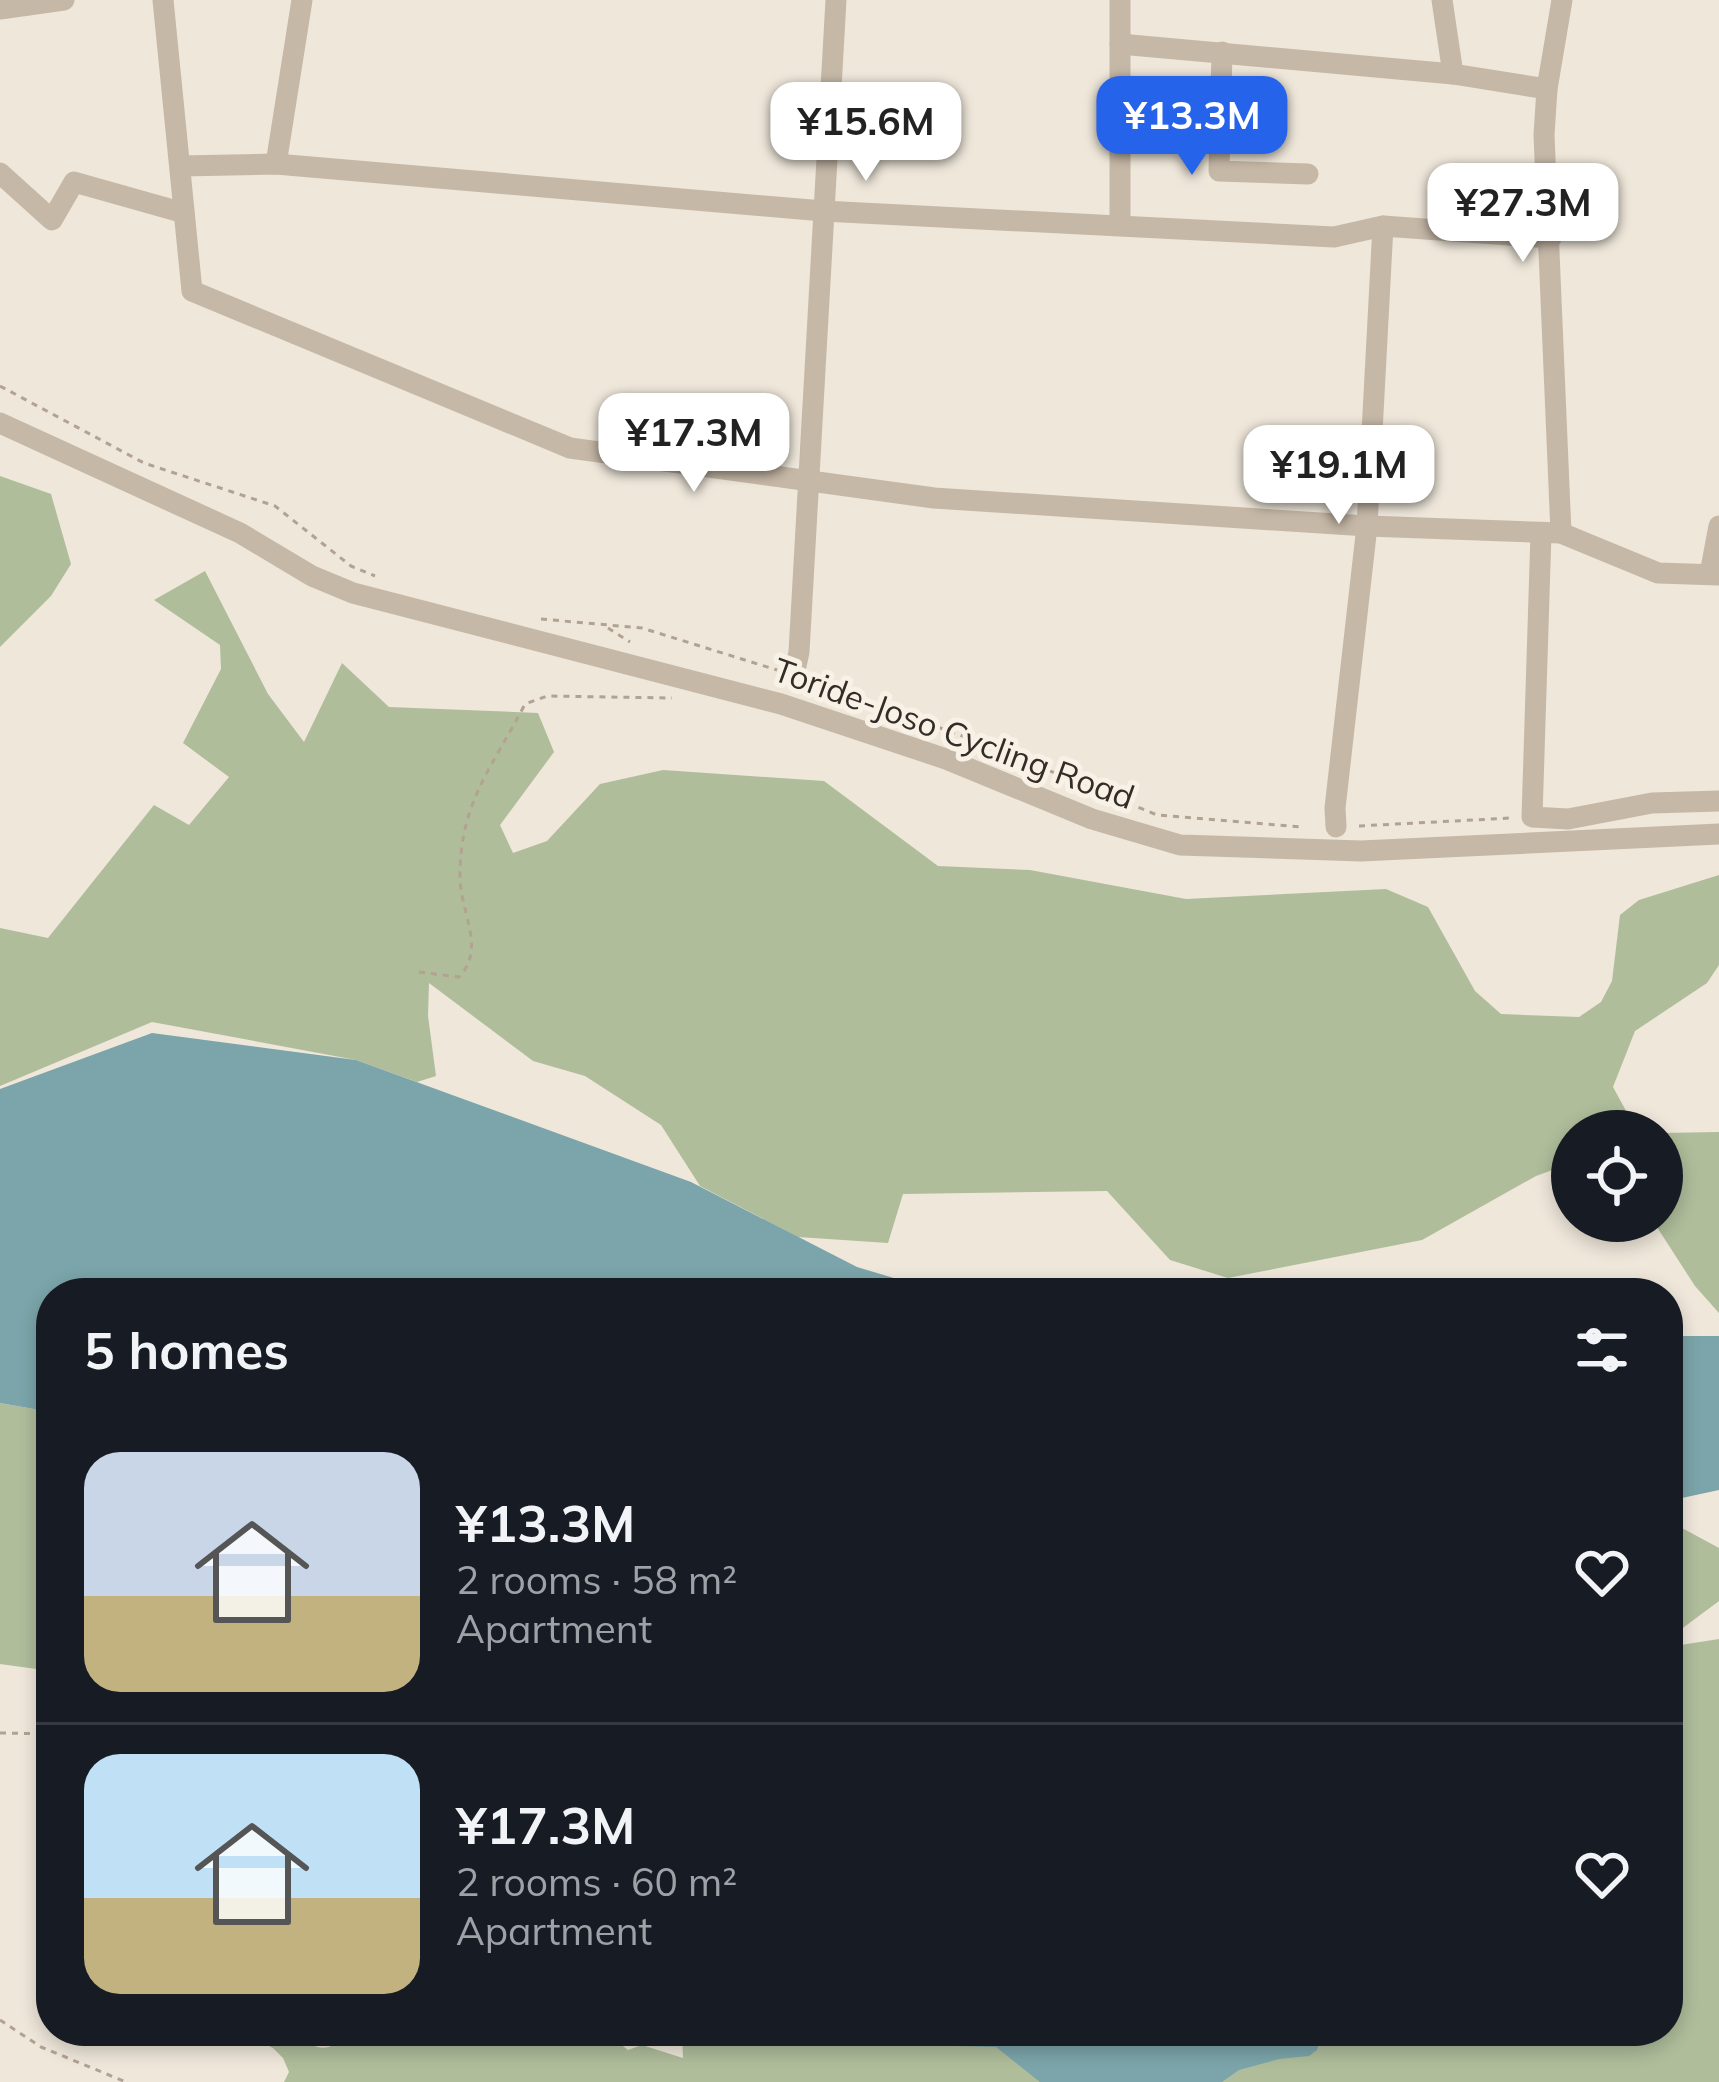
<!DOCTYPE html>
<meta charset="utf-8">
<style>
body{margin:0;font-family:Mulish,sans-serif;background:#20242c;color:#f1f3f6;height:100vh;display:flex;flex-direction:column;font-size:45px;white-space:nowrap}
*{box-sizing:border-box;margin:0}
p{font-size:39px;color:#9ea1a6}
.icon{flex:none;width:66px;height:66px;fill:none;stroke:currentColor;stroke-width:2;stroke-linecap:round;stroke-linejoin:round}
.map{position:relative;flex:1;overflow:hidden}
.sheet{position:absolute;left:36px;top:1278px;width:1647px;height:768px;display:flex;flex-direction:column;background:#171b24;border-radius:48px;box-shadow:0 6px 18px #0003}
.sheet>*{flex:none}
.tools{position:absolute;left:1551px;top:1110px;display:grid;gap:24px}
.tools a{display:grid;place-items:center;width:132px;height:132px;border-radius:50%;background:#171b24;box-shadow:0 6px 18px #0003;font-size:60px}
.price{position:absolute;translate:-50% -102px;padding:0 27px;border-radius:24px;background:#fff;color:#222;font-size:39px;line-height:78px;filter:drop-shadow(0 3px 6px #0008)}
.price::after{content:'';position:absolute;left:50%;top:72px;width:36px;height:27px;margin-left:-18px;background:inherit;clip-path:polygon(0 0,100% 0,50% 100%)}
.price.selected{background:#2563eb;color:#fff}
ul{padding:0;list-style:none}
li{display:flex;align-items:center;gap:36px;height:300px;padding:0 48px}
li+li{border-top:3px solid #363941}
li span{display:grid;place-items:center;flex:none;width:336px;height:240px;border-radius:36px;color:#555}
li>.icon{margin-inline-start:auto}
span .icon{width:144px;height:144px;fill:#fffc;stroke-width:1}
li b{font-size:51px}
h2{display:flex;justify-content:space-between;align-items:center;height:144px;padding:0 48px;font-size:51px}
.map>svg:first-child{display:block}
</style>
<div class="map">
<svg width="1719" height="2082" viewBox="0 0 1719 2082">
<rect width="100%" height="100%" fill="#efe7da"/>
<g fill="#afbd9b">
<polygon points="0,476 51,494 71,564 51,596 0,647"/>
<polygon points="205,571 268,694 304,742 342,663 389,707 538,713 554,752 500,825 513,853 547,841 600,784 663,770 824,781 938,866 1030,870 1186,899 1386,889 1428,907 1475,991 1501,1014 1579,1017 1601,1002 1612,981 1620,915 1639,900 1719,875 1719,965 1707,983 1635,1031 1613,1087 1637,1131 1572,1131 1572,1163 1536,1176 1422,1240 1228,1278 1170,1260 1107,1191 903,1194 888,1243 798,1237 700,1186 661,1125 585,1076 533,1061 429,983 428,1016 436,1076 417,1082 356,1060 152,1022 0,1086 0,928 48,938 154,805 189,825 229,777 183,743 221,669 220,645 154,600"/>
<polygon points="1719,1132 1719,1313 1695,1286 1653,1221 1662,1221 1662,1133"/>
<polygon points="0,1403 51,1412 51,1671 0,1664"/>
<polygon points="1682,1528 1719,1548 1719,1601 1668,1639 1668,1536"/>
<path d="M1719,1639V2082H284L289,2072L283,2058L273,2048L239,2031H268L278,2036L288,2032C317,2046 323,2059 349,2032L373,2036L381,2031H613L614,2039L628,2050L642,2045L683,2058L682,2031H1668V1647Z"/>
</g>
<g fill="#7ba5aa">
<polygon points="152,1033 356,1060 691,1182 857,1267 944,1293 51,1293 51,1412 0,1403 0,1089"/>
<polygon points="1668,1336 1719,1336 1719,1490 1668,1501"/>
<polygon points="945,2031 1057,2031 1083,2044 1100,2046 1133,2043 1177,2031 1314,2031 1320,2038 1317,2050 1309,2056 1279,2059 1239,2070 1222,2082 1040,2082 996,2047 955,2046"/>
</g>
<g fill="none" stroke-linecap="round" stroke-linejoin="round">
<g stroke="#b2a291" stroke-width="3" stroke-dasharray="6 6" stroke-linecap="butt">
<polyline points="0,386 144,463 275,506 351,566 375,576"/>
<polyline points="541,619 642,628 777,670"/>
<polyline points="608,628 630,642"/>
<polyline points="814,682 987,745 1157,815 1301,827"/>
<polyline points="1359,826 1511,818"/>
<path d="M419,972L459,977C486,949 461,913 460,879C459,803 492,768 525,704L547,696L672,698"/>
<polyline points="0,1733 51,1734"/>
<polyline points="0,2020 41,2047 126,2082"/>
</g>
<g stroke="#c6b8a7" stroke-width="21">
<polyline points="163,0 192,291 570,448 934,498 1367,526 1561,533 1658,573 1719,575"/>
<polyline points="1442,0 1453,74"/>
<polyline points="0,9 64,0"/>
<polyline points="1120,44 1453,74 1547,89"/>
<polyline points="1222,52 1219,171 1308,174"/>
<polyline points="276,164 302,0"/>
<polyline points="181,166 276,164 823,211 1334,237 1383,226 1551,238"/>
<polyline points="0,173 52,220 74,182 184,213"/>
<polyline points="1120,223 1120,0"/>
<polyline points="0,423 240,533 312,576 353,593 781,704 946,759 1092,819 1180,845 1361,851 1719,834"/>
<polyline points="1541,533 1532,817 1568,819 1652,803 1719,801"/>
<polyline points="1561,533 1544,135 1547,89 1562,0"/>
<polyline points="1710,574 1719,526"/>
<polyline points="794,675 799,652 836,0"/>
<polyline points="1336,827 1335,808 1367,526 1383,226"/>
</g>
</g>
<g text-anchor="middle" stroke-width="10" stroke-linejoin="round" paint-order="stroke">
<g font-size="33" fill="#342c27" stroke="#f8f1e6">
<text transform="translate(954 733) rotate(20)" y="12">Toride-Joso Cycling Road</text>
</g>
</g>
</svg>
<div class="tools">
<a><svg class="icon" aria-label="locate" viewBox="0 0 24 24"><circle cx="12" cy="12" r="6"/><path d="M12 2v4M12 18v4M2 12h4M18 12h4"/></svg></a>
</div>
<b class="price selected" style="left:1192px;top:178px">¥13.3M</b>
<b class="price" style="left:866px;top:184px">¥15.6M</b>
<b class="price" style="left:1523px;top:265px">¥27.3M</b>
<b class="price" style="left:694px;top:495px">¥17.3M</b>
<b class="price" style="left:1339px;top:527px">¥19.1M</b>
<section class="sheet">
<h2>5 homes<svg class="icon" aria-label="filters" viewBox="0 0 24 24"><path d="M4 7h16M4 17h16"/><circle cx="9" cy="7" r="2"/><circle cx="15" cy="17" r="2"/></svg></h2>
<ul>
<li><span style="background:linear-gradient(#c9d6e8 60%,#c2b280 0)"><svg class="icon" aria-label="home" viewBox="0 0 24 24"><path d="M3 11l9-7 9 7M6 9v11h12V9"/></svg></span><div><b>¥13.3M</b><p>2 rooms · 58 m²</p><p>Apartment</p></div><svg class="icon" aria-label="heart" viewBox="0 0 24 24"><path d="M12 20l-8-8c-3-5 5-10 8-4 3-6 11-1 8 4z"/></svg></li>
<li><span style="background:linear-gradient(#bfe0f5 60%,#c2b280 0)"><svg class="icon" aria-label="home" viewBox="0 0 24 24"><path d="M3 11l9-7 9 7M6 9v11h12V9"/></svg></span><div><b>¥17.3M</b><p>2 rooms · 60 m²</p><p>Apartment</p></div><svg class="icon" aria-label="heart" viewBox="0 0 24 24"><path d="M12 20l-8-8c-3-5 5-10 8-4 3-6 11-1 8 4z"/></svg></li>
</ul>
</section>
</div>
